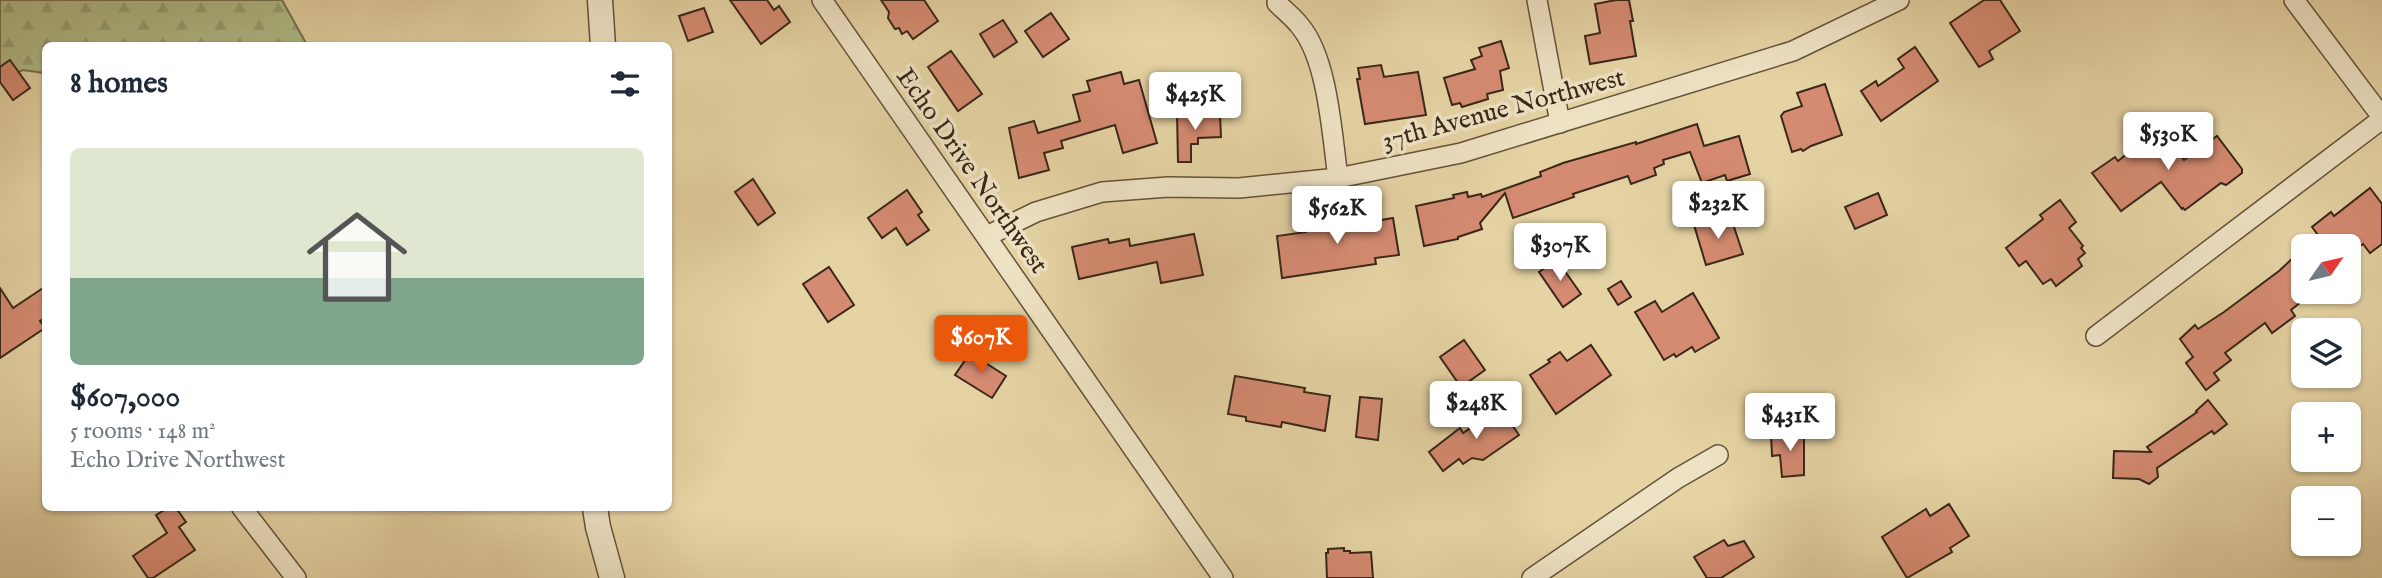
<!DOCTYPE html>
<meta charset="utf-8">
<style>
body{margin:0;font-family:"IM FELL English",serif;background:#f6f6f7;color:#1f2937;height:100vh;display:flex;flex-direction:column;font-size:26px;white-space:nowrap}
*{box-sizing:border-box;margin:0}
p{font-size:23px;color:#747a83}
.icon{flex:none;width:38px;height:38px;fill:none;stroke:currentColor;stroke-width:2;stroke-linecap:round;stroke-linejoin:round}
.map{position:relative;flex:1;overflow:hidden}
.sheet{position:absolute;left:42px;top:42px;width:630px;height:469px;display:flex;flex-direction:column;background:#fff;border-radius:10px;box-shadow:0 2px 5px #0004}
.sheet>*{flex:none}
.needle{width:46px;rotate:56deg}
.tools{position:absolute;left:2291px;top:234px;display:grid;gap:14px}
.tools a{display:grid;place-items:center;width:70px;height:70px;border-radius:10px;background:#fff;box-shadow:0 2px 5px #0004;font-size:35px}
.price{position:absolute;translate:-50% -60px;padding:0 16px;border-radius:7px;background:#fff;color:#222;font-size:23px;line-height:46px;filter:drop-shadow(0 2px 4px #0008)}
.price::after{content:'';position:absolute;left:50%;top:42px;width:21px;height:16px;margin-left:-10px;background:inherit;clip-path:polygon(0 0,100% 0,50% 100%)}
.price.on{background:#ea580c;color:#fff}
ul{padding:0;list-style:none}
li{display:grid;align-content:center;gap:14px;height:371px;padding:0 28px}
li span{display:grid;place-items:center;height:217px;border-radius:10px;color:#555}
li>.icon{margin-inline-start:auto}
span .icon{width:126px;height:126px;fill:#fffc;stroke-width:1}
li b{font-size:30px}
h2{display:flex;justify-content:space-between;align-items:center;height:84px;padding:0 28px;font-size:30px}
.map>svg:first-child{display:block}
</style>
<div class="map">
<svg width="2382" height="578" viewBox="0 0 2382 578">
<defs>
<pattern id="forest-firs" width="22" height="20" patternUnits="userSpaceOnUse" patternTransform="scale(1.75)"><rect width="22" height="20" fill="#b1bd89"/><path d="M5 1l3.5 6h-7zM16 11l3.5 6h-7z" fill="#99a276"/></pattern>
</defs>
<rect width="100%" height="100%" fill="#e5d3a4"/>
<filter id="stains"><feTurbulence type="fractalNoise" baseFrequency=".00286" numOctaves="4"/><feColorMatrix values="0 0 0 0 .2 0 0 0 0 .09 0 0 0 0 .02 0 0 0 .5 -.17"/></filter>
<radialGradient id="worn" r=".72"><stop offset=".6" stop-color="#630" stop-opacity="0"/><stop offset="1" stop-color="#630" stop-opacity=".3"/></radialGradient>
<polygon fill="url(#forest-firs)" stroke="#767250" stroke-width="2" points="0,0 282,0 307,45 46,46 45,73 23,70 0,80"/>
<g fill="#d58b72" stroke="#3a2718" stroke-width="2">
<polygon points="730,0 767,0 774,10 779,6 790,22 761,44"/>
<polygon points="881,0 924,0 938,21 913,39 907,31 902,34 899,28 895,29 888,18 889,12"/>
<polygon points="1616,0 1629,0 1633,21 1630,21 1636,56 1590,64 1585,36 1600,33 1595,4"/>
<polygon points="1984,0 2000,0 2020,31 1989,51 1993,59 1979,67 1950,23"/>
<polygon points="704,8 713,32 688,41 679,16"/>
<polygon points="1051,13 1069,39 1043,57 1025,31"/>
<polygon points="1003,20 1017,42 994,57 980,34"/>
<polygon points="1501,41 1509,68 1500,71 1503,90 1487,94 1488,99 1462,107 1460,103 1452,105 1444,78 1475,69 1471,60 1482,56 1479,48"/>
<polygon points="1915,47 1938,81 1881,121 1861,91 1876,81 1878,86 1904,68 1898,59"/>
<polygon points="951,51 982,94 958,111 928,67"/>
<polygon points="10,60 30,88 13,100 0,82 0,67"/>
<polygon points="1381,65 1384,77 1418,72 1426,115 1365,124 1357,79 1360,79 1358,68"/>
<polygon points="1121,72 1124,84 1139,80 1157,143 1123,153 1115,125 1061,141 1063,148 1044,153 1049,170 1019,178 1009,128 1034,121 1038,133 1080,121 1073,95 1090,91 1087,81"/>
<polygon points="1825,84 1842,135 1811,146 1803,151 1801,149 1792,152 1781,116 1784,112 1802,106 1797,93"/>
<polygon points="1177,112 1197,112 1197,117 1220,115 1221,137 1198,138 1198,144 1191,144 1191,162 1178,162"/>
<polygon points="1697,124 1704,146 1739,136 1750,174 1727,181 1725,175 1702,183 1690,152 1663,160 1664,164 1654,168 1656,175 1631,184 1628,176 1573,194 1574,197 1513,218 1505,193 1480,223 1482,229 1458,237 1458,239 1424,246 1416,206 1454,198 1453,195 1467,192 1468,197 1481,194 1482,197 1541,176 1540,172 1563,163 1636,142 1636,144"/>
<polygon points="2154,132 2165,147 2170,143 2184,160 2217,136 2242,169 2242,173 2226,185 2221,183 2185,210 2183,208 2182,209 2161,182 2121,211 2092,173 2115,157 2118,161"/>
<polygon points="753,179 775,213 758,225 735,192"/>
<polygon points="2370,188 2382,204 2382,244 2370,253 2363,244 2348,254 2348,247 2327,247 2312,227 2331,212 2334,216"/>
<polygon points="907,190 922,212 918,215 929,230 907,245 896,228 882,238 868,218"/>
<polygon points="1878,193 1887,215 1855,229 1845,207"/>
<polygon points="2060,200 2076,222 2069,228 2083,246 2081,248 2085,253 2078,259 2082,266 2056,286 2051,279 2043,284 2026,261 2019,266 2006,248 2043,219 2040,215"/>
<polygon points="1374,214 1375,221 1393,218 1399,255 1375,258 1376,264 1282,278 1277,236 1306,232 1305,224 1346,221 1346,217"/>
<polygon points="1721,218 1723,224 1732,221 1743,254 1706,265 1694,225"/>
<polygon points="1194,234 1203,275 1161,283 1157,262 1079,279 1072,247 1108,239 1109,243 1129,239 1130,246"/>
<polygon points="2296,255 2303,264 2303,293 2306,298 2291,310 2295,316 2272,333 2265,323 2225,353 2231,360 2214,373 2219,380 2206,390 2186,363 2193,357 2180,339 2195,325 2198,329 2224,312 2279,271"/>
<polygon points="1557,260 1581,294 1563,307 1539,272"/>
<polygon points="829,267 854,305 828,322 803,284"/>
<polygon points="1621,281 1631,297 1618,305 1608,289"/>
<polygon points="46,286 46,317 40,321 45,328 0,358 0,288 13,308"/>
<polygon points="1693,293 1719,338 1695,352 1692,347 1676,357 1674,354 1664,360 1635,312 1655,301 1662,312"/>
<polygon points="1464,340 1485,370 1461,387 1440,357"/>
<polygon points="1591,345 1611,375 1556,414 1530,375 1550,362 1548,360 1560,352 1567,361"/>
<polygon points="970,353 1006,376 992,398 955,375"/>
<polygon points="1235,376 1305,388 1304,392 1330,396 1325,431 1282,422 1281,427 1246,421 1246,417 1228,414"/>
<polygon points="1360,397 1382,399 1378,440 1356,437"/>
<polygon points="2208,400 2227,424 2214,434 2212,431 2157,468 2158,477 2149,484 2139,479 2113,478 2114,451 2151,452 2147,447 2197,412 2196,411"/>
<polygon points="1500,408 1519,435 1483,460 1472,458 1463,464 1459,459 1443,471 1429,452 1460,428 1463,433"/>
<polygon points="1771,434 1804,434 1804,475 1782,477 1780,455 1772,456"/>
<polygon points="1949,504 1969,536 1950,548 1952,552 1907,578 1882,537 1926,509 1930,516"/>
<polygon points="168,508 176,508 186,522 179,527 195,550 153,578 148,578 133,556 167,533 156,515"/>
<polygon points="1724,540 1728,546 1744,541 1754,557 1721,578 1707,578 1694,557"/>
<polygon points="1344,548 1344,551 1350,551 1350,553 1371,552 1373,578 1327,578 1326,553 1328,553 1328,549"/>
</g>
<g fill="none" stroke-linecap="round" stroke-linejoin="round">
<defs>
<g id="minor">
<polyline points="822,0 1223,578"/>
<polyline points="1537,0 1560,123"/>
<polyline points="2294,0 2382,117"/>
<path d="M1277,3C1285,11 1294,18 1300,26C1328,59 1332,135 1338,178"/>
<polyline points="987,236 1036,212 1102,192 1168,187 1239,188 1338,178 1461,153 1793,51 1899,0"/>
<polyline points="2096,336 2382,119"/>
<polyline points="242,508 296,578"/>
<polyline points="1532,578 1678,478 1718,455"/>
</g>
<g id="tertiary">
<polyline points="600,0 603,46"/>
<polyline points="595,508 598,527 612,578"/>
</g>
</defs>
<use href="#minor" stroke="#65523b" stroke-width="22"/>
<use href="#tertiary" stroke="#65523b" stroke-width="27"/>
<use href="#minor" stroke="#eee2c4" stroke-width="19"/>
<use href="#tertiary" stroke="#eee2c4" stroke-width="24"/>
</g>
<g text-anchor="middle" stroke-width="7" stroke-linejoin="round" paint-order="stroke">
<g font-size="26" fill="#3a2718" stroke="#eee2c4">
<text transform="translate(1503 108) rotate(-15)" y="9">37th Avenue Northwest</text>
<text transform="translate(973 170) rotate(55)" y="9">Echo Drive Northwest</text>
</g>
</g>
<rect width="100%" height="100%" filter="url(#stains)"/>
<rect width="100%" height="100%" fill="url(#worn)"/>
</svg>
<div class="tools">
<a><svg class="needle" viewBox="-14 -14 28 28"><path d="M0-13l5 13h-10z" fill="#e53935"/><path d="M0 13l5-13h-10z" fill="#747a83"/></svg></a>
<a><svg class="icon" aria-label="layers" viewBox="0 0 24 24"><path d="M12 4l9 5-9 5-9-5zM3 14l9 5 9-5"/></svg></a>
<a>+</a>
<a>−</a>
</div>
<b class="price" style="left:1195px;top:132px">$425K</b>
<b class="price" style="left:2168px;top:172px">$530K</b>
<b class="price" style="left:1718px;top:241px">$232K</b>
<b class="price" style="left:1337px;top:246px">$562K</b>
<b class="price" style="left:1560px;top:283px">$307K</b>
<b class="price on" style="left:981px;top:375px">$607K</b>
<b class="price" style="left:1476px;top:441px">$248K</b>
<b class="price" style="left:1790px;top:453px">$431K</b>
<section class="sheet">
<h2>8 homes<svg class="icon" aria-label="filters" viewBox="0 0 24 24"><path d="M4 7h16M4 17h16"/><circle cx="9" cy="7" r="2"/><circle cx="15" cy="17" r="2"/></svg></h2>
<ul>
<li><span style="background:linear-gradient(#dfe7d0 60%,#7fa58c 0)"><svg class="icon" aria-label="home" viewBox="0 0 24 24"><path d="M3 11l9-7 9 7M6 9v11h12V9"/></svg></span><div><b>$607,000</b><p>5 rooms · 148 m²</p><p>Echo Drive Northwest</p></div></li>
</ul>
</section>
</div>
